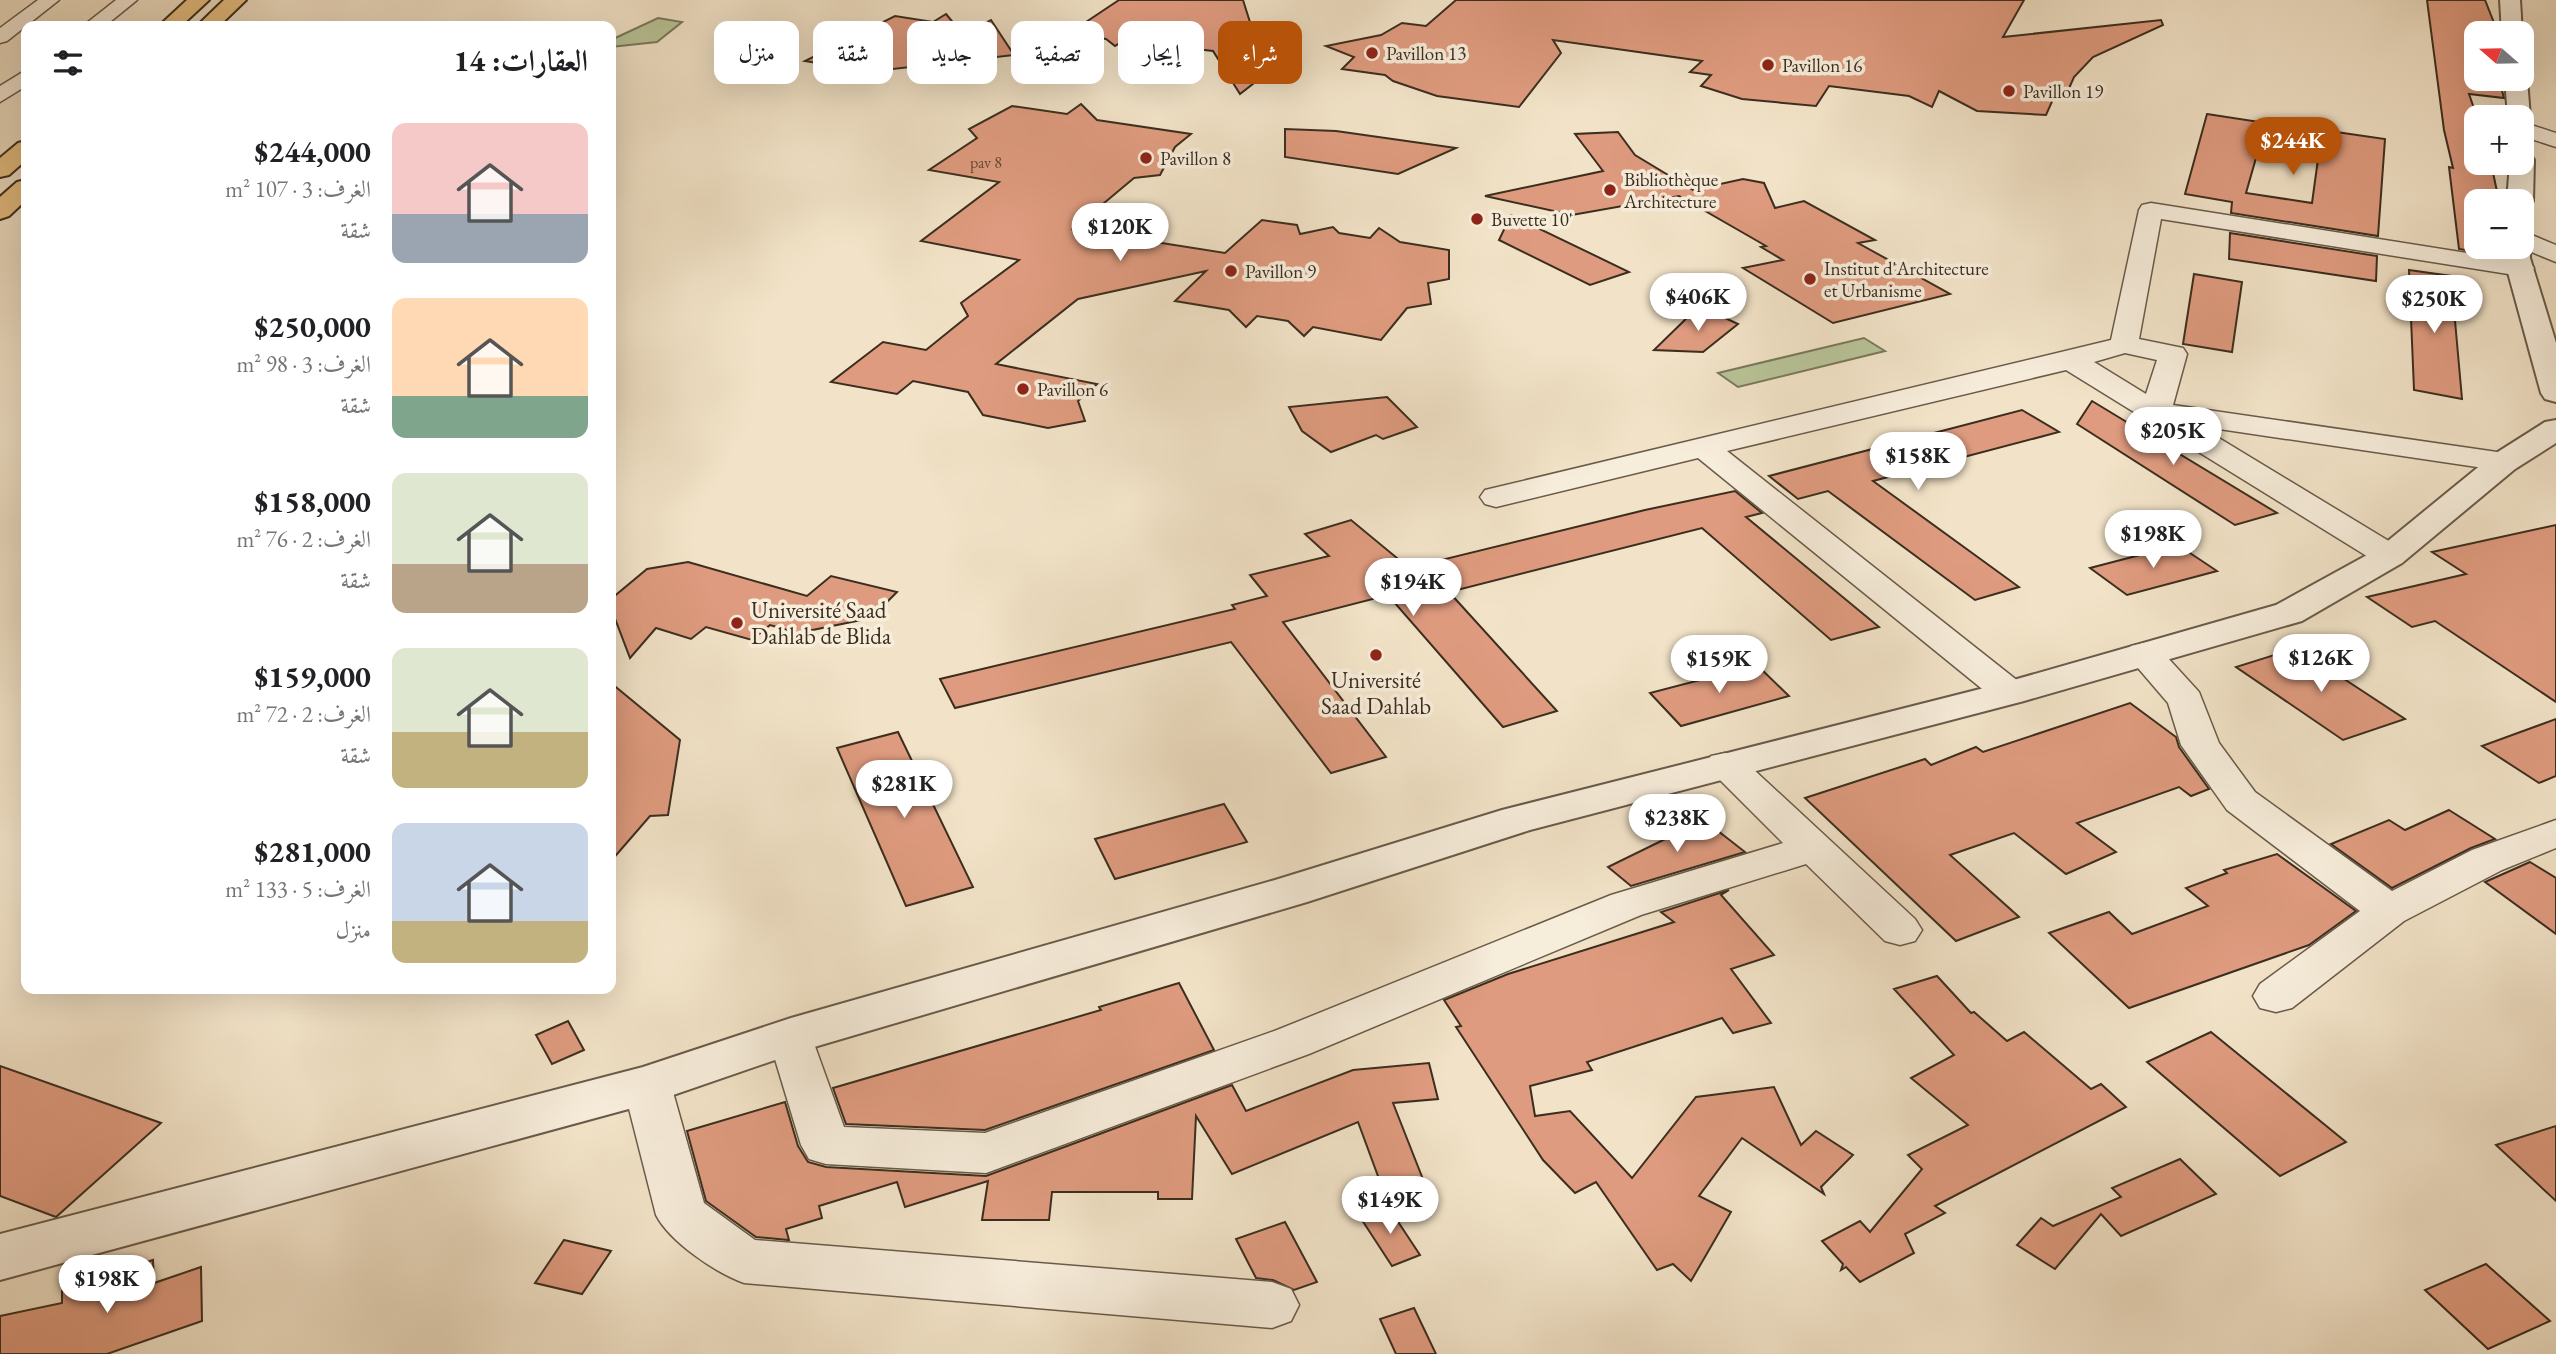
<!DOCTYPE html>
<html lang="ar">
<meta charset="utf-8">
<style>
body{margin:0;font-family:"EB Garamond",Amiri,serif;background:#f2f2f2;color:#202124;direction:rtl;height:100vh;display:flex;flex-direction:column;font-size:26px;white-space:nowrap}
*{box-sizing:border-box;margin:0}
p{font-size:23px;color:#757577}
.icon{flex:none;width:38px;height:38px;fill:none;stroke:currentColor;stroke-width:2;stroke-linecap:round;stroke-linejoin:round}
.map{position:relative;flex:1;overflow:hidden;direction:ltr}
.details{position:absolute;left:21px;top:21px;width:595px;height:973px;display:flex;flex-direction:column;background:#fff;border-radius:14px;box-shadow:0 7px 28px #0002;direction:rtl}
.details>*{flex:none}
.top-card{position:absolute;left:637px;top:21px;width:665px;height:63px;direction:rtl;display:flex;gap:14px}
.needle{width:46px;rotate:290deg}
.controls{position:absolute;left:2464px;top:21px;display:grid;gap:14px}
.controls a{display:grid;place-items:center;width:70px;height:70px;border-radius:14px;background:#fff;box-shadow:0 7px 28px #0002;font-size:35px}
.price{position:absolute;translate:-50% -60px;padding:0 16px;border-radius:24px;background:#fff;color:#222;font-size:23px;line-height:46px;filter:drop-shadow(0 2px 4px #0008)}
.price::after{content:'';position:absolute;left:50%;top:42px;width:21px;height:16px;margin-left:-10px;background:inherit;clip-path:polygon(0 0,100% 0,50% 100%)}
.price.on{background:#b45309;color:#fff}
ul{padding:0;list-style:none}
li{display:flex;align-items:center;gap:21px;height:175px;padding:0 28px}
li span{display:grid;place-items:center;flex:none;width:196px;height:140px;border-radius:14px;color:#555}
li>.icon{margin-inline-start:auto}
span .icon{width:84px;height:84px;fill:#fffc;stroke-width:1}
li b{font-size:30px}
h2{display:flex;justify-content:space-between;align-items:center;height:84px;padding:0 28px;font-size:30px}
.tag{padding:0 24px;border-radius:14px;background:#fff;box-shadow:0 7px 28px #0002;font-size:24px;line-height:63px}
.tag.on{background:#b45309;color:#fff}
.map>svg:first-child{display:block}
</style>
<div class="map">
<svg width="2556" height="1354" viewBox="0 0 2556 1354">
<rect width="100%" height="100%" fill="#f2e3c8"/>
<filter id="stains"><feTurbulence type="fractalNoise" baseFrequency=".00286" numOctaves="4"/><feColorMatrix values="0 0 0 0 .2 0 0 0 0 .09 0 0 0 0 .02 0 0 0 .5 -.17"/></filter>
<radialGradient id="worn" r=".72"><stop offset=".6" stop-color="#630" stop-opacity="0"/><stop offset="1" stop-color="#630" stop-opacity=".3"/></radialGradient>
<g fill="#b8c498" stroke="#7a795c" stroke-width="2">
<polygon points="658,18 682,22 657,42 611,47 611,40"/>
<polygon points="1864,338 1885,351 1738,387 1718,373"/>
</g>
<g fill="#df9b7f" stroke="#3b2e1f" stroke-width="2">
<polygon points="1119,0 1243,0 1254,35 1237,37 1263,76 1240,94 1213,51 1170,46 1161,53 1148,43 1124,40 1115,46 1106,39 1068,34"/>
<polygon points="1456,0 2024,0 2003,37 2161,20 2163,25 2093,57 2074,77 2066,95 2054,97 2046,115 1977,111 1939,91 1932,107 1909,96 1829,86 1816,106 1742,99 1701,86 1711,75 1690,72 1702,61 1553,40 1561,53 1519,107 1437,96 1393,81 1385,75 1342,69 1354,57 1326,46 1381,35 1402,23 1426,26"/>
<polygon points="2427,0 2485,0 2498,33 2476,33 2476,79 2499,79 2504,98 2469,94 2477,117 2476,163 2491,163 2499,201 2476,201 2476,247 2501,247 2501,256 2459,249 2449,167 2453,168 2444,130"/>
<polygon points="946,14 955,25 976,28 991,20 1014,55 850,74 848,68 805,61 895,16 933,22"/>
<polygon points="1081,104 1097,120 1191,134 1175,147 1160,175 1134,178 1073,229 1225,253 1262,220 1297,225 1300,234 1333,227 1339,233 1370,238 1379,228 1400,242 1449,250 1449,279 1428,283 1431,304 1407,308 1381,340 1313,327 1304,336 1288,321 1257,316 1246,327 1229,310 1175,301 1206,271 1078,299 996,364 1097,384 1078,401 1085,421 1048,428 983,415 968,392 913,381 897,394 831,382 883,342 926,350 968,316 961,303 1019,260 921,241 999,182 929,170 977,138 969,129 1012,106 1067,114"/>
<polygon points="2207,114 2266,123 2246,193 2312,203 2322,130 2385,139 2378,236 2231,213 2232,202 2185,194"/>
<polygon points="1285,129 1336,131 1456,148 1398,174 1285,157"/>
<polygon points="1618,132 1635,155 1693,190 1743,179 1764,183 1775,208 1804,201 1875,240 1858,243 1950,294 1833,323 1743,268 1783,260 1761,247 1766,246 1679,196 1572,215 1485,196 1603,171 1575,134"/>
<polygon points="1511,215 1629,272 1590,285 1499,240"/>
<polygon points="2230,233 2377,256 2376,281 2229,259"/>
<polygon points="2409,270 2451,276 2462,399 2414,390"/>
<polygon points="2194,274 2242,282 2232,352 2183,344"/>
<polygon points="1706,309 1738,324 1703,352 1654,350 1693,312"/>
<polygon points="1387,397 1417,427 1383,439 1376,435 1331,452 1302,431 1289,407"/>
<polygon points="2092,401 2277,513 2235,525 2077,424"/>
<polygon points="2022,410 2059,432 1873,481 2019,587 1975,600 1828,491 1798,499 1769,476"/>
<polygon points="1735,491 1762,513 1746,517 1879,627 1831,640 1702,528 1449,592 1557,711 1503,727 1388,595 1283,622 1386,757 1331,773 1231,642 955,708 940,679 1235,609 1232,605 1267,596 1250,575 1329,556 1305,534 1351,520 1409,568 1645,510"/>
<polygon points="2556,525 2556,702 2435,621 2412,627 2367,597 2466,574 2432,552"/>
<polygon points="2178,545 2217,571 2127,595 2090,568"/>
<polygon points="688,562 807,596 831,576 897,592 871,618 798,633 770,625 752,640 706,627 691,639 656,628 630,658 611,608 611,599 647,569"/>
<polygon points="2297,648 2405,719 2343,740 2236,667"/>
<polygon points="1757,665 1789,696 1681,726 1650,693"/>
<polygon points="611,683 680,740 668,815 650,816 611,861"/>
<polygon points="2130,703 2176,737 2179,747 2209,789 2191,796 2179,787 2077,823 2116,852 2066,874 2014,833 1950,855 2019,917 1956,941 1805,798 1925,759 1931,765 1976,747 1983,752"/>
<polygon points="2556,719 2556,776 2539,783 2482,746"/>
<polygon points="898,732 973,887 906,906 837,748"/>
<polygon points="1224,804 1247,842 1115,879 1095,839"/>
<polygon points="2449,810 2495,839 2471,848 2392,888 2331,844 2389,820 2405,830"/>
<polygon points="1704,820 1745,852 1631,886 1608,867"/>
<polygon points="2277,854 2356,911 2309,945 2129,1008 2049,933 2109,912 2132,934 2208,906 2186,888 2227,873 2224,870"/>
<polygon points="2530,862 2556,878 2556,934 2485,882"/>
<polygon points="1729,890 1721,895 1774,955 1731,969 1771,1023 1733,1033 1722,1018 1587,1062 1592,1070 1530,1086 1535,1116 1570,1111 1632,1178 1696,1097 1774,1087 1801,1145 1816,1131 1853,1155 1821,1187 1824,1194 1742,1138 1699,1196 1731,1212 1691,1281 1673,1264 1657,1270 1596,1182 1575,1193 1543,1160 1456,1027 1461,1026 1444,1000 1508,974 1674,922 1661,912"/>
<polygon points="1937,976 1971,1013 1974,1012 2007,1041 2024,1032 2091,1089 2101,1084 2126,1107 1935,1206 1945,1213 1905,1234 1914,1253 1860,1282 1846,1267 1841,1270 1843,1264 1822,1241 1860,1221 1870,1232 1922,1169 1908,1155 1968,1125 1911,1078 1954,1055 1894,989"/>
<polygon points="1179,983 1214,1050 985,1130 846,1124 833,1088 1101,1010 1099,1007"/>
<polygon points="568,1021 584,1050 552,1064 536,1035"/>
<polygon points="2211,1032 2346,1142 2280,1176 2147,1062"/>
<polygon points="1429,1063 1438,1099 1393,1103 1426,1187 1385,1195 1358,1122 1232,1174 1196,1116 1192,1199 1158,1199 1158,1192 1052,1192 1049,1220 982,1220 988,1181 905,1207 897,1182 819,1206 822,1218 786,1229 789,1240 756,1237 706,1201 687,1131 785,1102 798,1146 808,1162 826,1167 986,1176 1232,1085 1246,1111 1353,1070"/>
<polygon points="0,1066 161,1123 56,1217 0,1196"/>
<polygon points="2556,1126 2556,1201 2496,1145"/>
<polygon points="2180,1159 2216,1194 2121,1236 2101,1214 2055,1269 2017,1245 2041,1218 2053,1226 2121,1197 2112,1188"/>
<polygon points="1387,1205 1420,1255 1392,1266 1360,1217"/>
<polygon points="1285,1222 1317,1282 1294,1290 1273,1280 1256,1278 1236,1239"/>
<polygon points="564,1240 611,1251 582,1294 535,1283"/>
<polygon points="153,1260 154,1283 201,1267 202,1321 107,1354 0,1354 0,1316 62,1303 62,1291"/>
<polygon points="2486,1264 2550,1321 2488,1349 2425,1290"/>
<polygon points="1414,1308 1436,1354 1396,1354 1380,1319"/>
</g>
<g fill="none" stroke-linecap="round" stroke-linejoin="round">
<defs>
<g id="minor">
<polygon points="38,0 59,0 7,41 0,43 0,28"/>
<polygon points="116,0 137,0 105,26 83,26"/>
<polygon points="26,70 26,86 0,102 0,86"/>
<polygon points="2522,122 2556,133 2556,147 2522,136"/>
<path d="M2151,203L2530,263L2534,268L2530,273L2521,276L2161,219L2139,339L2183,348L2187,354L2173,405L2504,453L2515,455L2520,462L2515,469L2504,471L2199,426L2402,549L2407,556L2402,563L2390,566L2378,563L2066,370L1727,451L2023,685L2029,693L2023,701L2010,704L1997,701L1698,458L1496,507L1485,504L1480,497L1485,490L2111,340L2139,210L2142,205ZM2125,353L2157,360L2146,394L2094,362Z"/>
<polygon points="2522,231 2556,245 2556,262 2519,247 2522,247"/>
<polygon points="2144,643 2157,646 2199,692 2219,743 2255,792 2392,891 2472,850 2556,820 2556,848 2502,870 2404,921 2292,1008 2276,1012 2260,1008 2253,996 2260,984 2360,911 2227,810 2181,745 2168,703 2126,654 2131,646"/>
<polygon points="1725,753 1739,756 1915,919 1922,930 1915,941 1900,945 1885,941 1806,864 1641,915 1309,1054 986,1173 826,1164 809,1159 801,1145 768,1036 775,1024 791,1019 807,1024 844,1127 985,1133 1277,1030 1611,895 1783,843 1705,765 1711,756"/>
<path d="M647,1067L664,1072L671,1085L704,1203L755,1240L1272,1282L1291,1289L1299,1305L1291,1321L1272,1328L744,1283C716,1273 670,1242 656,1215L623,1085L630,1072Z"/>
</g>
<g id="tertiary">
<polygon points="2500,0 2520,0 2522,33 2522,34 2502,33"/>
<polygon points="2522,74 2527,79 2530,117 2522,123 2522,117 2508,117 2505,79 2522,79"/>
<polygon points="2522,153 2531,155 2534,160 2533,201 2522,208 2522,201 2507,201 2510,163 2522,163"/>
<polygon points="2522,240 2530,247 2530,258 2556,343 2556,402 2545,399 2541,393 2504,258 2504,247 2522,247"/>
<polygon points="2556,420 2556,443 2515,469 2402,563 2302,621 2024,701 1530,830 1307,902 804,1050 647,1104 0,1280 0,1234 643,1067 791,1018 1275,880 1502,810 1996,685 2276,605 2378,549 2493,455 2545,422"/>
</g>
<g id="trunk">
<polygon points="187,0 209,0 181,26 159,26"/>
<polygon points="224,0 246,0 219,26 197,26"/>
<polygon points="26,141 26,160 9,175 0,177 0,158 18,143"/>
<polygon points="26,180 26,200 9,216 0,219 0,197 17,182"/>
</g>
</defs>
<use href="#minor" stroke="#695b49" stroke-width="3"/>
<use href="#tertiary" stroke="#695b49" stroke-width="4"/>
<use href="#trunk" stroke="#3b2e1f" stroke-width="4"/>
<use href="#minor" fill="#f7eddb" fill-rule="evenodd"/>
<use href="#tertiary" fill="#f7eddb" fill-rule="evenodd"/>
<use href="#trunk" fill="#e9c284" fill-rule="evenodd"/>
</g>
<g fill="#8f2418" stroke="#f7eddb" stroke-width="2.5">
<circle cx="1372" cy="53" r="7"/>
<circle cx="1768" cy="65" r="7"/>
<circle cx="2009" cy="91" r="7"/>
<circle cx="1146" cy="158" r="7"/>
<circle cx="1610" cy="190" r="7"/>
<circle cx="1477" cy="219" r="7"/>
<circle cx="1231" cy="271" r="7"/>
<circle cx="1810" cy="279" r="7"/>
<circle cx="1023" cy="389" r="7"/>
<circle cx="737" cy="623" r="7"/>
<circle cx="1376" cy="655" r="7"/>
</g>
<g text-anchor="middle" stroke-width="7" stroke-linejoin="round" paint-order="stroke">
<g font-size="16" fill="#644937">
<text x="986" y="168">pav 8</text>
</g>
<g font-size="19" fill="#3b2e1f" stroke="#f7eddb" text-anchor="start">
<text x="1386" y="60">Pavillon 13</text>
<text x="1782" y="72">Pavillon 16</text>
<text x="2023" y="98">Pavillon 19</text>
<text x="1160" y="165">Pavillon 8</text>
<text x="1624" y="186">Bibliothèque<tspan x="1624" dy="22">Architecture</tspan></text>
<text x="1491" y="226">Buvette 10'</text>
<text x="1824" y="275">Institut d'Architecture<tspan x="1824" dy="22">et Urbanisme</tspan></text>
<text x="1245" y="278">Pavillon 9</text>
<text x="1037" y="396">Pavillon 6</text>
</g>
<g font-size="23" fill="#3b2e1f" stroke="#f7eddb" text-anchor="start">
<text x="751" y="618">Université Saad<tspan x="751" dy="26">Dahlab de Blida</tspan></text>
<text x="1376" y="688" text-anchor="middle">Université<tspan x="1376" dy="26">Saad Dahlab</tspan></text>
</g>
</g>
<rect width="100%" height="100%" filter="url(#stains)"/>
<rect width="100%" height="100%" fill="url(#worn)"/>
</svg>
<div class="controls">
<a><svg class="needle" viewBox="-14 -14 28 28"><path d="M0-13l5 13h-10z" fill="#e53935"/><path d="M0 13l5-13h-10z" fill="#757577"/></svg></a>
<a>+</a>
<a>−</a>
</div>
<b class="price on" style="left:2293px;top:177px">$244K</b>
<b class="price" style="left:1120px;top:263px">$120K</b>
<b class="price" style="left:1698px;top:333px">$406K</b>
<b class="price" style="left:2434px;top:335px">$250K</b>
<b class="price" style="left:2173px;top:467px">$205K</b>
<b class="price" style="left:1918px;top:492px">$158K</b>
<b class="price" style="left:2153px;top:570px">$198K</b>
<b class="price" style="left:1413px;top:618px">$194K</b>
<b class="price" style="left:2321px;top:694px">$126K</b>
<b class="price" style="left:1719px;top:695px">$159K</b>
<b class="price" style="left:904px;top:820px">$281K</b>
<b class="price" style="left:1677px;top:854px">$238K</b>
<b class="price" style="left:1390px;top:1236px">$149K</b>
<b class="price" style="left:107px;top:1315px">$198K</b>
<div class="top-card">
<a class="tag on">شراء</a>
<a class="tag">إيجار</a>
<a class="tag">تصفية</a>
<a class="tag">جديد</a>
<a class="tag">شقة</a>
<a class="tag">منزل</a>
</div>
<section class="details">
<h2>العقارات: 14<svg class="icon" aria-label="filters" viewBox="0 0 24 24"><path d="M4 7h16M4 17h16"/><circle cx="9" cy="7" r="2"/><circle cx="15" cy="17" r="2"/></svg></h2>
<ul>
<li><span style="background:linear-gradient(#f6c9c9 65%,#9aa5b1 0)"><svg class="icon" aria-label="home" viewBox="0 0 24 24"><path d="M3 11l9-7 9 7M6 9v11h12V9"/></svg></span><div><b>$244,000</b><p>الغرف: 3 · 107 m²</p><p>شقة</p></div></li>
<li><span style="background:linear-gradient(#ffd9b3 70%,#7fa58c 0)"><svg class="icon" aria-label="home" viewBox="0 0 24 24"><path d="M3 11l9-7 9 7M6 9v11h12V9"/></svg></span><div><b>$250,000</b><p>الغرف: 3 · 98 m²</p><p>شقة</p></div></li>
<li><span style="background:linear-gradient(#dfe7d0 65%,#b9a48a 0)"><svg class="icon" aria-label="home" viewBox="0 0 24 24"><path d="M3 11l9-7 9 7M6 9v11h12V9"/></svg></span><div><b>$158,000</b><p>الغرف: 2 · 76 m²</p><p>شقة</p></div></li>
<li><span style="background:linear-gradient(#dfe7d0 60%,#c2b280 0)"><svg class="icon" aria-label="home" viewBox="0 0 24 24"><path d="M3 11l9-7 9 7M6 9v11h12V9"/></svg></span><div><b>$159,000</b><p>الغرف: 2 · 72 m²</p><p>شقة</p></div></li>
<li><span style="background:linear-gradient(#c9d6e8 70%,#c2b280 0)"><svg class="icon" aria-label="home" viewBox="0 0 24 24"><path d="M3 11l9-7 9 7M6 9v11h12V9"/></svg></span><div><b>$281,000</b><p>الغرف: 5 · 133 m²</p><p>منزل</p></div></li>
</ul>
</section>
</div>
